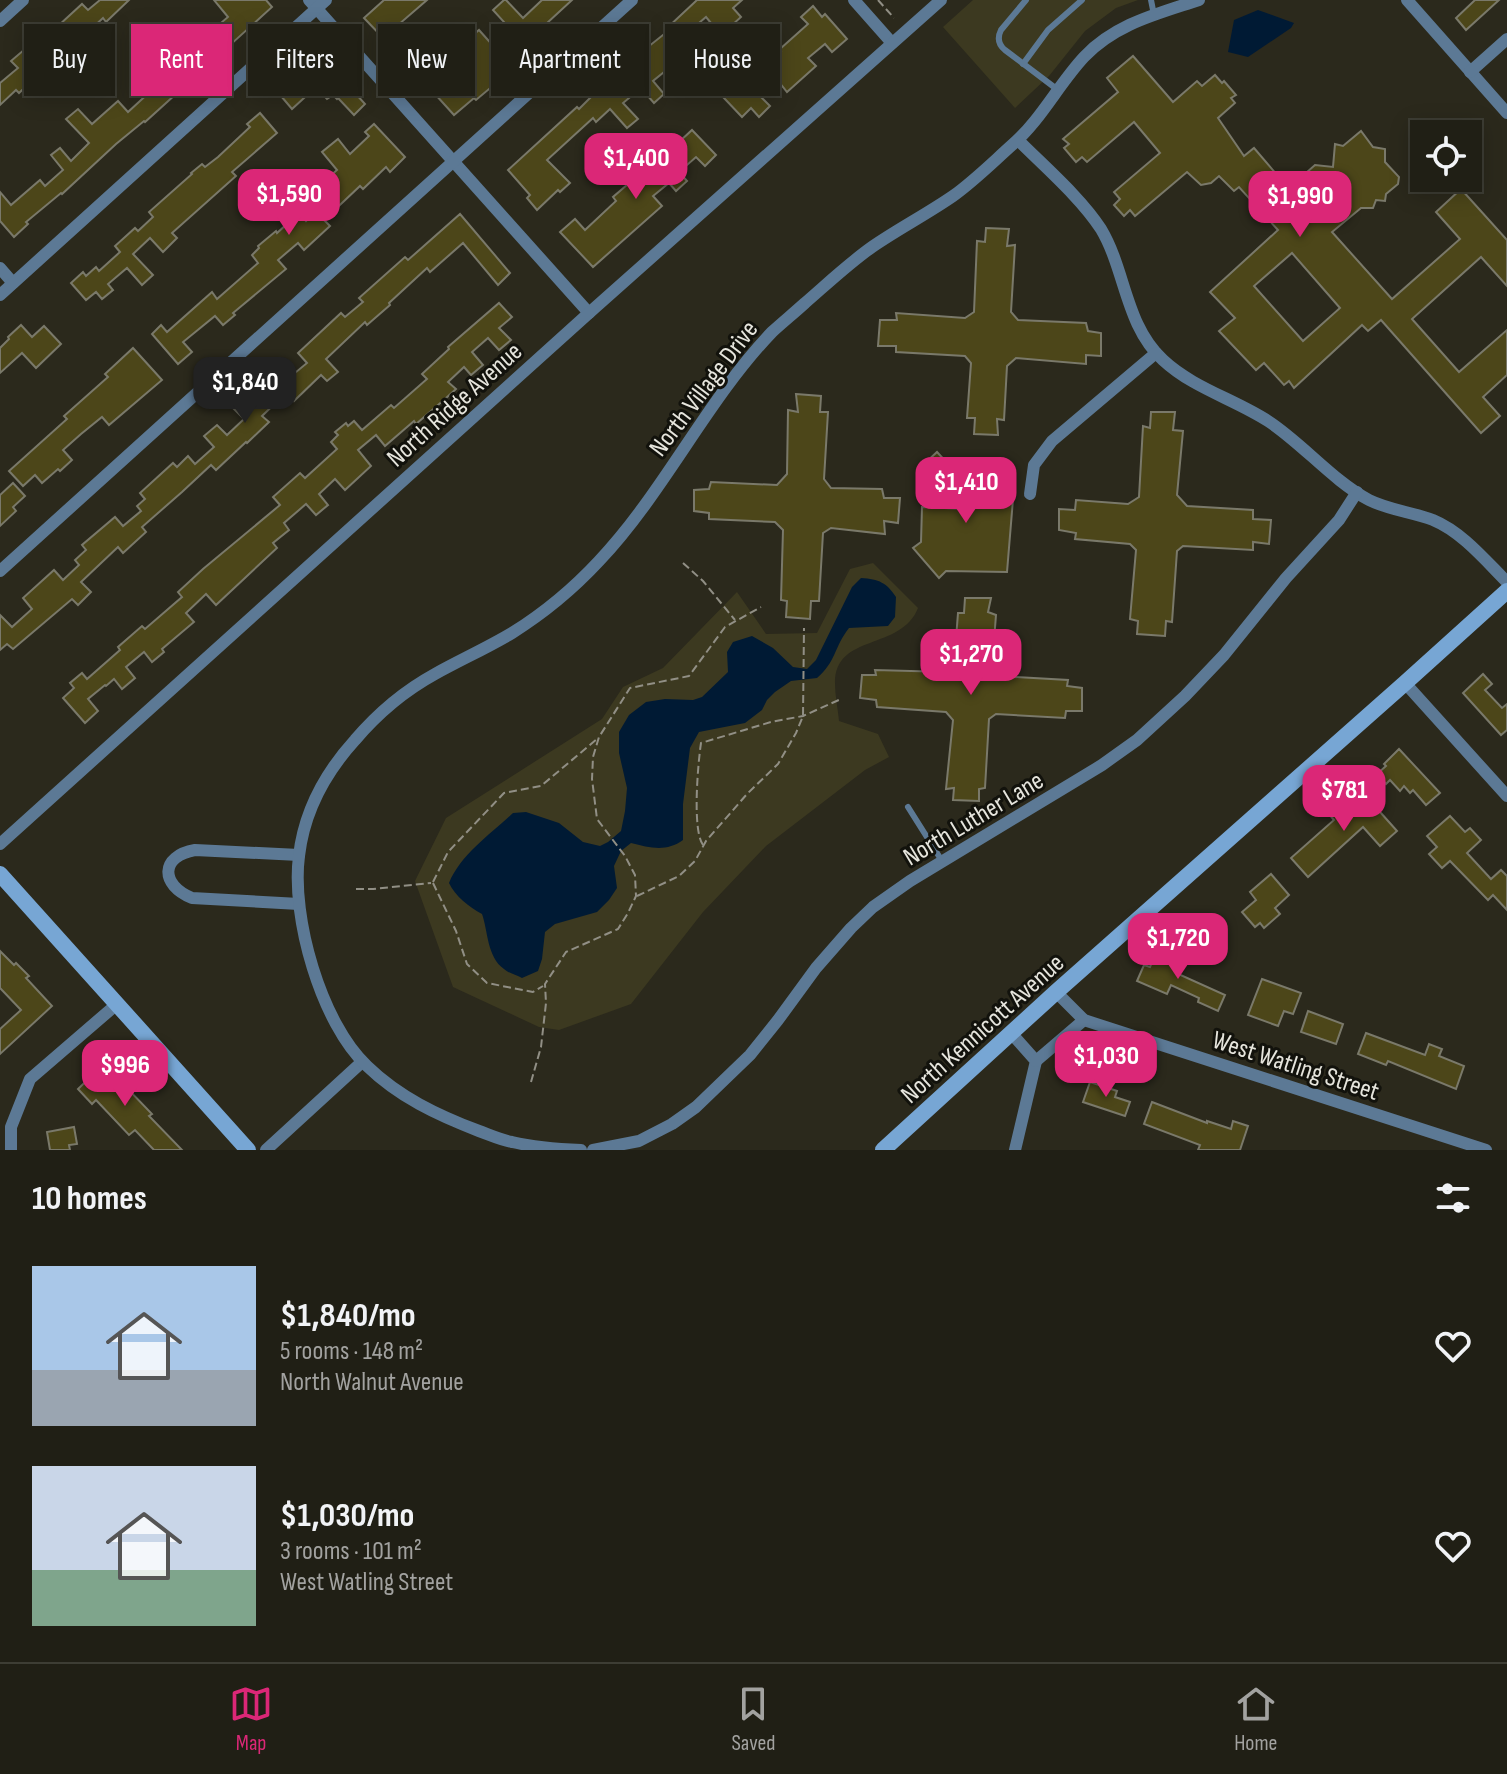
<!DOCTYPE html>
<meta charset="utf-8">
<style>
body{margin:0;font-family:"Sofia Sans Condensed",sans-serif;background:#28271e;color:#f1f3f6;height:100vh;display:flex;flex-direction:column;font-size:30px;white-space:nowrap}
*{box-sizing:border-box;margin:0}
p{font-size:26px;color:#a2a2a0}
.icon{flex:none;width:44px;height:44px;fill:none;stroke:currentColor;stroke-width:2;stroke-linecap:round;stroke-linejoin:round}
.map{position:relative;height:1150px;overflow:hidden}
.panel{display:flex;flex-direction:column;background:#201f15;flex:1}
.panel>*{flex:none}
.top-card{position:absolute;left:24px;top:24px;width:800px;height:72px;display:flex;gap:16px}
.tools{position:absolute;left:1410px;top:120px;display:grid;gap:16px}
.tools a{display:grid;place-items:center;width:72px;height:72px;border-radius:0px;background:#201f15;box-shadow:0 4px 20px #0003,0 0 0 2px #3d3d34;font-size:40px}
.price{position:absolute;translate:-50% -68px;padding:0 18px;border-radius:16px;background:#db2777;color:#fff;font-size:26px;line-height:52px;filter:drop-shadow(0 2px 4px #0008)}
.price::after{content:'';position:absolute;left:50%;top:48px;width:24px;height:18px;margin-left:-12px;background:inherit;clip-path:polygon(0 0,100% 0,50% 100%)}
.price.active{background:#222;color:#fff}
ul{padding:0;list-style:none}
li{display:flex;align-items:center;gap:24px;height:200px;padding:0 32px}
li span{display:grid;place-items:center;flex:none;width:224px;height:160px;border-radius:0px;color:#555}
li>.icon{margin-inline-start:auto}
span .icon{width:96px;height:96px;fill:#fffc;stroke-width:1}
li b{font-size:34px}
h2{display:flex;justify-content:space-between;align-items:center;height:96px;padding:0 32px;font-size:34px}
.tag{padding:0 28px;border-radius:0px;background:#201f15;box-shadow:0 4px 20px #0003,0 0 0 2px #3d3d34;font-size:28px;line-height:72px}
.tag.active{background:#db2777;color:#fff}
.dock{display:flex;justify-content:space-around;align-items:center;height:112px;border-top:2px solid #3d3d34;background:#201f15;font-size:22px;color:#a2a2a0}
.dock a{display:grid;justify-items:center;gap:4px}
.dock .active{color:#db2777}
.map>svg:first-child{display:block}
</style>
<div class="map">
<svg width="1507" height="1150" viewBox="0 0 1507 1150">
<rect width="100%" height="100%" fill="#2b291c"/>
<g fill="#3c3920">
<polygon points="973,0 1138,0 1116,8 1085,31 1049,76 1015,108 943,27"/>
<path d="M873,563L918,608C901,651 835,633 835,683C835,696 838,709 839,721L878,734L889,757L865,770L766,846L703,912L631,1004L559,1030L539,1027L453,987L415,881L446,818L602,719L623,687L663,668L737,592L766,634L817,633L850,569Z"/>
</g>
<g fill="#001a34">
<polygon points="1258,10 1294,23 1291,28 1248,57 1228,52 1234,20"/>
<path d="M861,578C879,579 887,583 896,597L895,617L888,626L849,628C834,647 836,662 817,678L791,681L775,692L767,700L762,710L745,723L699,732L690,748L683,804V840C667,852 650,848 631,843L621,851L614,866L617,888L609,900L597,912L555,924L545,932L542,959L538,971L522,978C516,975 508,973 504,969C487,957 488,931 482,914C469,907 455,896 449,883C461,854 491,834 513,813L526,812L559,823L583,842L600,846L608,842L621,831L625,811L627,788L619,753V732L629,715L646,702L665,699L693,700L702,697L728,672L727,652L733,642L752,636L773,648L793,667L807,669L816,660L852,587Z"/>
</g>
<g fill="#4c4619" stroke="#7a796a" stroke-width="2" fill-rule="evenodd">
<polygon points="100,0 129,0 106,22 103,18 75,44 73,42 19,93 16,90 0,105 0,83 18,68 11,61 39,37 46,44 62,30 58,26 82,4 88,10"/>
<polygon points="214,0 266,0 272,7 145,122 144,121 116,144 62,194 61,193 26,222 28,224 14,237 0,221 0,192 11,205 40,180 45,186 63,170 51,155 60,148 71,161 89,143 66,119 78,109 92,124 118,101 128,112 153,89 188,58 173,42 190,27 201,40 228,17"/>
<polygon points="384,0 427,0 398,25 410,39 399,50 389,40 387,42 364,18"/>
<polygon points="504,0 506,0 523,18 542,0 572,0 520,48 524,51 491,80 495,84 476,100 474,98 454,115 425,83 438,71 453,87 470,72 443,41 456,29 466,41 479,30 496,49 514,33 493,10"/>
<polygon points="697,0 742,0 733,8 741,17 721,35 706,17 685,35 705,56 695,66 685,55 653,81 664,94 654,103 641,88 623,103 638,119 627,128 610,109 596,122 593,118 547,160 570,183 560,192 558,190 537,210 527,198 530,195 508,170 577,107 579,109 599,89 603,93 642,59 630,45 639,37 648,47 668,31 666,29"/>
<polygon points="1475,0 1499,0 1466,30 1456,18"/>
<polygon points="813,6 822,17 825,14 847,39 832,52 825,44 808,58 816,66 787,92 779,82 762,98 770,106 759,117 751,108 742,117 724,98 781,51 780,49 808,24 801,17"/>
<path d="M1133,56L1173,102L1197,81L1202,86L1215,75L1222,83L1224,81L1236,95L1231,98L1235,103L1218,118L1244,156L1254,148L1302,204L1306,173L1315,165L1333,167L1335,144L1343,146L1361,131L1373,147L1385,149V162L1399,177L1398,184L1386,194L1385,201L1376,200L1373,208H1361L1332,232L1392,299L1460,239L1436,212L1461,189L1507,240V286L1481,257L1412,319L1459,372L1507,330V375L1483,397L1500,416L1481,433L1381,320L1368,331L1362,325L1294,388L1289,381L1284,385L1264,363L1256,370L1219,331L1235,318L1210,292L1278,230L1239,187L1234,191L1219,176L1211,183L1201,185L1187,172L1135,216L1130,210L1124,216L1114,205L1120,199L1114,192L1160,153L1134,122L1087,162L1082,157L1076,162L1064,148L1069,144L1063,139L1118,92L1107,78ZM1292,253L1340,308L1303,341L1254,286Z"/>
<polygon points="319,59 352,96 355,93 365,104 354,115 338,98 337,99 333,95 327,99 316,87 292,109 281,96"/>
<polygon points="260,113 277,133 232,172 236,176 172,233 177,238 163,252 150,238 133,254 153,275 142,285 127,268 108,284 113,290 102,299 96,292 86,300 71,283 83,272 86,276 96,267 99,271 120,252 115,246 135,228 138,231 153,217 149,212 192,174 191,173 202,164 205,167 218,157 250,127 247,124"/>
<polygon points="374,124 405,157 390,172 386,167 363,189 360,186 324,220 330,226 304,250 298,243 278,260 286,269 233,313 235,315 223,325 215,316 183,342 192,352 178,364 152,334 161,325 167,332 212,292 217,299 258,263 252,255 259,248 258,246 276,231 277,233 299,213 306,221 327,201 316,189 337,170 322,152 338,139 350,154 369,136 365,132"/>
<polygon points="692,130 716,155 705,166 696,157 679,172 687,181 676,191 669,183 653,196 662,206 593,267 560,232 575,219 585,230 616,201 613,197 663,154 665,155"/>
<polygon points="460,214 510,273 498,285 463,243 430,272 427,268 389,303 390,305 367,325 365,322 326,359 338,372 327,381 321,375 294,401 286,393 262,416 269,422 247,443 246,442 216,470 211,465 182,492 142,527 146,532 123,553 118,547 81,582 91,592 78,605 72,599 13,649 7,644 0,650 0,615 12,627 32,609 23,598 54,570 63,580 79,565 75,560 86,550 82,545 115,517 123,526 141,511 137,506 145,499 140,493 173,463 177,467 188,456 195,464 214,447 204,436 217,425 227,435 244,419 234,409 246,398 248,400 280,369 289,378 307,363 298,353 341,313 345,317 363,302 359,298 405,257 408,260"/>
<polygon points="986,228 1009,229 1007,246 1015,245 1011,312 1018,320 1086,323 1088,331 1101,333 1101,356 1086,355 1086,364 1016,358 1007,366 1004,420 997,419 998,435 974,434 975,418 967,418 971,363 965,356 896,352 896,346 878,346 880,320 897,320 896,313 965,318 974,312 977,241 985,242"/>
<polygon points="499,303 512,317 499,328 511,340 499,350 488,338 472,352 483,365 471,375 464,367 448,382 456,389 445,399 416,424 414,421 385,446 376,435 358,450 371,466 345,490 335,479 319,494 328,505 316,515 306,504 284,523 289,530 273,543 277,548 216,605 206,594 186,613 194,622 162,649 164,652 152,662 144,652 126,667 135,678 122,689 114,679 106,686 105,685 88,699 98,711 85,723 63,698 74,688 70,683 82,673 87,679 120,650 118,647 142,626 145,629 182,597 178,592 203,569 280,505 273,497 300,473 305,478 337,449 331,442 338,435 335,432 346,423 348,426 354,421 362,430 391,405 394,408 427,379 422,374 449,349 448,347"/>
<polygon points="21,325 32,337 44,326 61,344 36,368 22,353 0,373 0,348 9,339 8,337"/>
<polygon points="133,348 162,380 109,425 102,417 81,434 63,450 72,460 60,471 58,469 42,483 35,475 23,486 9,471 67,419 64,416 108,377 105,374"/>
<polygon points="796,394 821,396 820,412 828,412 824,479 831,488 882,489 884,498 900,498 898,523 884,521 885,534 831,528 823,533 819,601 811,601 810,619 786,617 787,601 781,600 783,530 775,522 709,519 709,513 694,511 694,490 709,489 711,482 777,485 787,474 788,410 798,412"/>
<polygon points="1151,412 1175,412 1173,430 1183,431 1177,495 1187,506 1253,510 1253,519 1271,520 1269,544 1253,542 1253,550 1183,546 1177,551 1172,622 1166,621 1165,636 1137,634 1138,621 1130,619 1136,550 1130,544 1075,539 1076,533 1059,530 1059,509 1075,510 1076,500 1128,504 1139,497 1143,426 1150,428"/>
<polygon points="937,452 959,476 961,474 968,482 1014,487 1007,572 946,571 939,578 913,548 921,542 922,507 964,509 923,465"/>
<polygon points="13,483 25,496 13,507 16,511 0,526 0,495"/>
<polygon points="965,598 991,598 988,612 996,615 992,666 998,676 1068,680 1067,686 1082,688 1082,711 1066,711 1065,718 996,714 989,719 985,788 979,789 979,801 953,800 954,788 946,789 953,720 946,712 877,707 876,700 860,698 862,675 876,675 875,670 947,672 954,665 958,613 964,613"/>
<polygon points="1483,674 1492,684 1485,690 1502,708 1507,704 1507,730 1501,735 1463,693"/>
<polygon points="1399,749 1440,793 1426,805 1413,790 1410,793 1404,786 1400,791 1390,780 1386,784 1377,774 1386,766 1384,764"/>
<polygon points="1364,794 1397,831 1380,846 1363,827 1308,877 1291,858 1334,820 1329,814 1343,801 1349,807"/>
<polygon points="1450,816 1465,832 1470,828 1481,840 1467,853 1491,879 1501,870 1507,876 1507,910 1493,895 1488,900 1450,861 1442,868 1429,854 1437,847 1427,836"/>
<polygon points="1271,874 1289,895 1275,908 1280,914 1264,928 1260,923 1255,927 1242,912 1256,900 1250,892"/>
<polygon points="1174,950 1184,954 1176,973 1225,995 1218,1011 1198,1002 1199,998 1171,985 1167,994 1137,981 1144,965 1150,967 1153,960 1162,963 1165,956 1171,958"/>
<polygon points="0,951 14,965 16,963 29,976 26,978 52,1006 0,1054 0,1029 21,1010 0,988"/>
<polygon points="1262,979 1301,993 1293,1014 1284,1011 1278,1026 1248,1015"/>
<polygon points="1308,1011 1343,1024 1336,1044 1301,1032"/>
<polygon points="1366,1033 1425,1055 1429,1044 1442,1049 1439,1056 1464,1066 1456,1089 1388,1061 1386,1065 1358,1054"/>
<polygon points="106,1062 125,1082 123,1084 152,1114 149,1116 182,1150 154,1150 135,1130 129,1135 96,1100 92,1104 78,1089"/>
<polygon points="1090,1082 1117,1091 1115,1097 1130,1102 1125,1116 1083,1102"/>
<polygon points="1152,1102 1207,1123 1207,1121 1231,1129 1233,1121 1248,1126 1240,1150 1198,1150 1200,1145 1144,1124"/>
<polygon points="74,1127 77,1144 69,1145 70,1150 50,1150 47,1132"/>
</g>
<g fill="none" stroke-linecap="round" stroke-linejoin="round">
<g stroke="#918f85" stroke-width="2" stroke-dasharray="8 4" stroke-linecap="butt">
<polyline points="878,0 894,18"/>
<polyline points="683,563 703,581 735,620"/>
<path d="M703,845C692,830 698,763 701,743L771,722L803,716L841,699"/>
<polyline points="433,882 448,852 504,793 541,786 597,739"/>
<polyline points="433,883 456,931 467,964 487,983 533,992 543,986"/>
<polyline points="356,889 373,889 431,883"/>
<polyline points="637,896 679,876 695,861 706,841 747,794 778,764 796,733 803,716 804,628"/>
<polyline points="531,1082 541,1047 546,1003 545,984 566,952 618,929 628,913 636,896 635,875 625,856 597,819 592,779 593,757 599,737 630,688 689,676 725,627 761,607"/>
</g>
<g stroke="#5c7995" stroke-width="6">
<path d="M1026,0L1001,30C997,38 999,45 1005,50L1058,90"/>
<polyline points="1151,0 1154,15"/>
<polyline points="1023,64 1048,30 1082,0"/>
<polyline points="908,807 942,861"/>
</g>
<g stroke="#5c7995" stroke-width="12">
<polyline points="309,0 589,313"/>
<polyline points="854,0 892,43"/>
<polyline points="1407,0 1507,113"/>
<polyline points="0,21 23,0"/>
<polyline points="1470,72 1507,39"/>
<path d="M1018,140C1045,167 1081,198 1101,229C1126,271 1125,325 1163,360C1193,388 1234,399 1268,421C1302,443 1333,481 1369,500C1389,510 1412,512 1433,520C1462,532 1485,560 1507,582"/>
<polyline points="0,268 13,283"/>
<polyline points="0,295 326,0"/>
<polyline points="1030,494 1034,465 1052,441 1156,353"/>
<polyline points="0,571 632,0"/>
<polyline points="1405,683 1507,796"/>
<polyline points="0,844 589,313 941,0"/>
<path d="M299,855L195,850C160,856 160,885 192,898L299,904"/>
<polyline points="1056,992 1084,1020 1486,1150"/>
<polyline points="1012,1034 1036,1061 1015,1150"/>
<polyline points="1036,1061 1084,1020"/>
<polyline points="11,1150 11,1127 30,1079 117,1004"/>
<polyline points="266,1150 362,1062"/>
<path d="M581,1150C558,1149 534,1147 512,1142C501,1140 490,1135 479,1131C437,1115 399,1097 367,1066C321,1023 291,917 299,856C304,812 326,772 355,740C378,713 404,691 435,674C460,660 487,648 512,633C544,613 573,589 599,561C665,491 706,401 772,332C783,322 794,313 805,303C827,284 848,264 872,247C898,229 927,214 953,196C974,181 993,162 1012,145C1041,120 1058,85 1084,57C1115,24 1157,14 1199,0"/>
<polyline points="593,1150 639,1141 672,1124 696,1107 750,1055 778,1020 816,968 851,928 873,907 910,881 1102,765 1137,740 1185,696 1224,655 1286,578 1339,520 1357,492"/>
</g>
<g stroke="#77a6d4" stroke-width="16">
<polyline points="0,874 248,1150"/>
<polyline points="883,1150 1056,992 1405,683 1507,591"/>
</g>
</g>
<g text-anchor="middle" stroke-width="6" stroke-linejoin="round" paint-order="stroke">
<g font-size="26" fill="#e6e5dd" stroke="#12120c">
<text transform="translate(703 388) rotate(-53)" y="9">North Village Drive</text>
<text transform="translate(454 404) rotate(-42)" y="9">North Ridge Avenue</text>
<text transform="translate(973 818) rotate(-31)" y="9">North Luther Lane</text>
<text transform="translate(982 1028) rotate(-42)" y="9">North Kennicott Avenue</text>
<text transform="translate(1296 1065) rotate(18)" y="9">West Watling Street</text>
</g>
</g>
</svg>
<div class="tools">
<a><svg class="icon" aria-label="locate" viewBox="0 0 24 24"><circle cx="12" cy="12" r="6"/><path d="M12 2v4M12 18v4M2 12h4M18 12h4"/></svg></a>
</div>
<b class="price" style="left:636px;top:201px">$1,400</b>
<b class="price" style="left:289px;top:237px">$1,590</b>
<b class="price" style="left:1300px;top:239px">$1,990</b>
<b class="price active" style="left:245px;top:425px">$1,840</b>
<b class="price" style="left:966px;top:525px">$1,410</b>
<b class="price" style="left:971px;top:697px">$1,270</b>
<b class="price" style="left:1344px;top:833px">$781</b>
<b class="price" style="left:1178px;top:981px">$1,720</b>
<b class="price" style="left:1106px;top:1099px">$1,030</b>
<b class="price" style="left:125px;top:1108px">$996</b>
<div class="top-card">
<a class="tag">Buy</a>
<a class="tag active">Rent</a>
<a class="tag">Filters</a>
<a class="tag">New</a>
<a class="tag">Apartment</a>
<a class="tag">House</a>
</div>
</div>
<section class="panel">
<h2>10 homes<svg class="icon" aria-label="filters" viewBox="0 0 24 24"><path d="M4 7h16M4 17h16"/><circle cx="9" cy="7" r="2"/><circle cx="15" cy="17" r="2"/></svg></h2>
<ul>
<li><span style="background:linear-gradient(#a9c7e8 65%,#9aa5b1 0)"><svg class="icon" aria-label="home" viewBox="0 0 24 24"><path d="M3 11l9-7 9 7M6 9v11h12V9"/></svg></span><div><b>$1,840/mo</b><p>5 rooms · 148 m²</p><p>North Walnut Avenue</p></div><svg class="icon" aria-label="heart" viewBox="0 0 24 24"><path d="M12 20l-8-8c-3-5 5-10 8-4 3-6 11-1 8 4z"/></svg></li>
<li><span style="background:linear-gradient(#c9d6e8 65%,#7fa58c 0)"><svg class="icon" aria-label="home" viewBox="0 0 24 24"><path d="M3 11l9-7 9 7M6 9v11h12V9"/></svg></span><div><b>$1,030/mo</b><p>3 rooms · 101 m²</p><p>West Watling Street</p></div><svg class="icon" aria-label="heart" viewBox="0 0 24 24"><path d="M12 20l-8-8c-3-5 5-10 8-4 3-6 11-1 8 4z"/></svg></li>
</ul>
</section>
<nav class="dock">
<a class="active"><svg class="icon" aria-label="map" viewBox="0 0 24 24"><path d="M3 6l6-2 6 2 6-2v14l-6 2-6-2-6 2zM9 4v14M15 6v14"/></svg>Map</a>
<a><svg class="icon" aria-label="saved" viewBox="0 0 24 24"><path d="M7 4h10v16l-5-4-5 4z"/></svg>Saved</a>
<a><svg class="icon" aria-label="home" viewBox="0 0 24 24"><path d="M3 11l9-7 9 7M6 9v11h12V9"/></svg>Home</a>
</nav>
